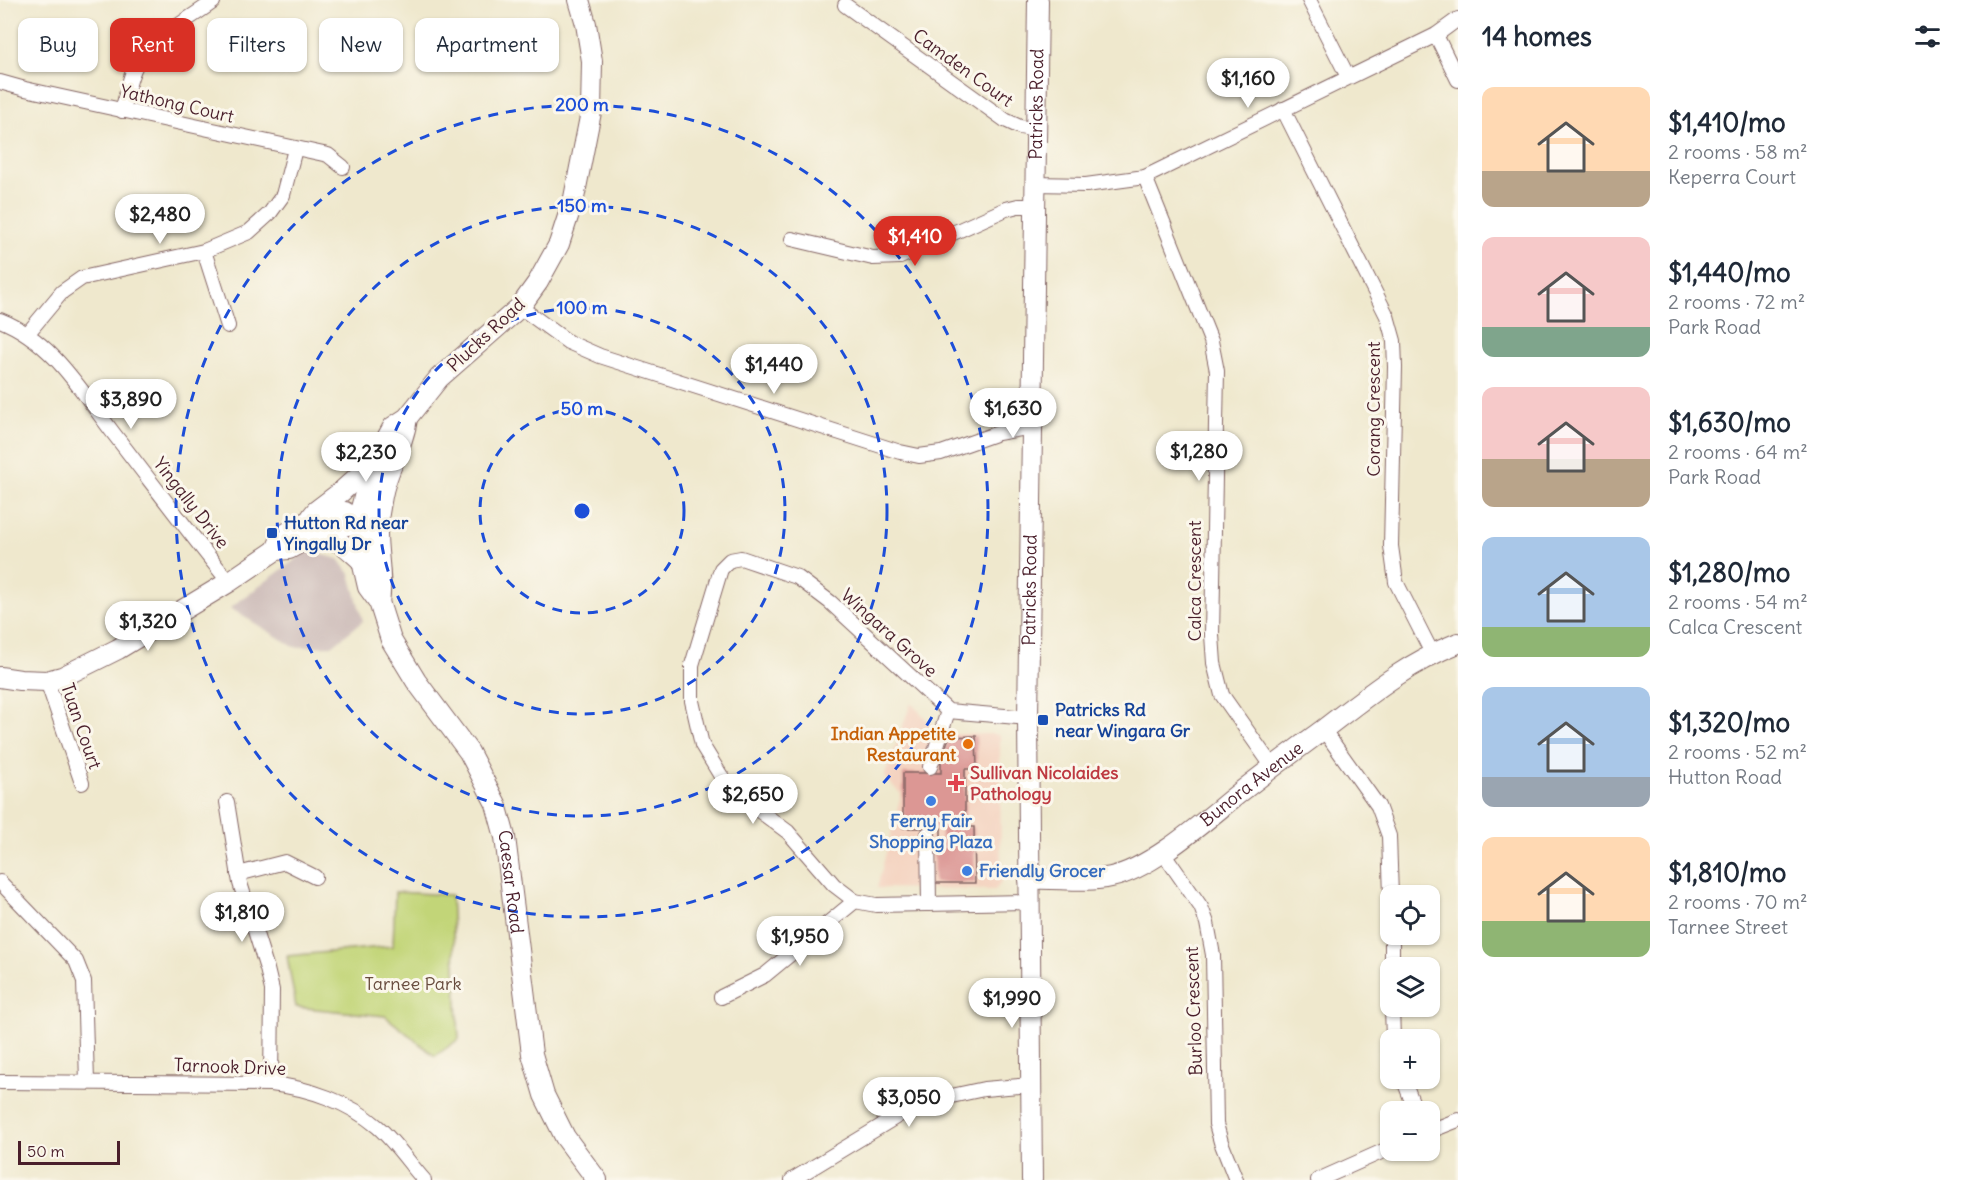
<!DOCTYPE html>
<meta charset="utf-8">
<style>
body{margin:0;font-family:Delius,sans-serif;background:#f2f2f3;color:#1f2937;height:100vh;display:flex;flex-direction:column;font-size:22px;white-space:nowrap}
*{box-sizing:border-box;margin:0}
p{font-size:20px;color:#747a83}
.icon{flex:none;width:33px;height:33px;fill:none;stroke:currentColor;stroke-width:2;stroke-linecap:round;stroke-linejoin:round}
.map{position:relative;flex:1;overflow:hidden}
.side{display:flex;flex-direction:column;background:#fff;width:510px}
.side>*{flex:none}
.guide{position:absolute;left:18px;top:18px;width:570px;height:54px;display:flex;gap:12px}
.fabs{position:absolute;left:1380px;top:885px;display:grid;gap:12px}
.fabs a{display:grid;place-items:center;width:60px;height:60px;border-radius:12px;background:#fff;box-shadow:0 2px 4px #0004;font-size:30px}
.scale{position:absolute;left:18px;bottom:15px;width:102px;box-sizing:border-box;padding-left:6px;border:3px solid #4a1f2b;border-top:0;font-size:16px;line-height:21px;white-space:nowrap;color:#4a1f2b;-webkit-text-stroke:4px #fbf7ec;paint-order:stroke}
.price{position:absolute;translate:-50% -51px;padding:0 14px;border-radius:21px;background:#fff;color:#222;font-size:20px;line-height:39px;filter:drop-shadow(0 2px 3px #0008)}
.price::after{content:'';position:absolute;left:50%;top:36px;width:18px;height:14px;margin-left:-9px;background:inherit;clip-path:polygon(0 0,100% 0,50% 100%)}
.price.current{background:#d93025;color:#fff}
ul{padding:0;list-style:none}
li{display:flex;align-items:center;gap:18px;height:150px;padding:0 24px}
li span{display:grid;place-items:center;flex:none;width:168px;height:120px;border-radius:12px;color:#555}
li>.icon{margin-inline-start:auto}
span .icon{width:72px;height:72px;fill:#fffc;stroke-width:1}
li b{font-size:26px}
h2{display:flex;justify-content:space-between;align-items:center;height:72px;padding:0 24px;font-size:26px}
.pill{padding:0 21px;border-radius:12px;background:#fff;box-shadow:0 2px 4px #0004;font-size:21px;line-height:54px}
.pill.current{background:#d93025;color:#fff}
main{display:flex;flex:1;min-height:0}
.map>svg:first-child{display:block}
</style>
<main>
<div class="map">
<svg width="1458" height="1180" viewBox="0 0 1458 1180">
<rect width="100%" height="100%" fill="#fbf7ec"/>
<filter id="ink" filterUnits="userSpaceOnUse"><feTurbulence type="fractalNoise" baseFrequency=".0167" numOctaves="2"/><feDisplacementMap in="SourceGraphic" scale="12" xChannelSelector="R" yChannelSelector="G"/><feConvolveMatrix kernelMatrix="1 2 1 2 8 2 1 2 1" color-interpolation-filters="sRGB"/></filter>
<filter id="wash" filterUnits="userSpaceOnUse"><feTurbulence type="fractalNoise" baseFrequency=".008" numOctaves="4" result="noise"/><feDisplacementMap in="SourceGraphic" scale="24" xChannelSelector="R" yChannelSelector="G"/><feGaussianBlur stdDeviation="1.35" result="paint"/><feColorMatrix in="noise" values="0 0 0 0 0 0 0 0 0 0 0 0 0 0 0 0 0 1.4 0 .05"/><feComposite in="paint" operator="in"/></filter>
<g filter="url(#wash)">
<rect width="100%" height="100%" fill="#efe8cd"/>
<polygon fill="#f4d3c0" points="911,703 931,724 951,734 996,734 1000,737 1001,883 995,890 877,888 901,794 884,777"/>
<polygon fill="#d0c0bc" points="307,551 339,559 350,574 363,621 332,646 294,647 230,608"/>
<polygon fill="#c2d578" stroke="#867a52" stroke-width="1.5" points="395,892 451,895 459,1039 435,1056 385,1016 296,1007 287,956 393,946"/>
<g id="blocks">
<polygon fill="#dc9794" points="976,736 977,769 965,769 965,827 974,827 975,883 934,883 933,850 941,850 941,828 903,828 903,773 941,773 941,762 949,737"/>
</g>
</g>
<g filter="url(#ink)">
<use href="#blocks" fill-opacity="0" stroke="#846564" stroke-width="1.5"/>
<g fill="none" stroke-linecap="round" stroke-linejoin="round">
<defs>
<g id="street">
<polyline points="1309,0 1348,77"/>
<polyline points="845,5 1005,120 1020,127 1036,130"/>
<polyline points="1436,35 1458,80"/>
<polyline points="0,82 25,89 328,155 343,167"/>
<polyline points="1283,109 1387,316 1394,341 1395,367 1391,546 1396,582 1432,653"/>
<path d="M122,111C127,94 130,71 141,57C156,38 193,16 213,2"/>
<polyline points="1145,177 1211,341 1217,371 1212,635 1214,663 1222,695 1272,766"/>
<polyline points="1035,184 1086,185 1145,177 1436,35 1458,19"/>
<polyline points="792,239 873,258 900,257 1006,209 1018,206 1035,206"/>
<polyline points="204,251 228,326"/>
<polyline points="520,307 568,342 600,356 900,452 919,456 941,453 998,433 1032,427"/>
<path d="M0,320C53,341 81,391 114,434C152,483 190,534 229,582"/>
<polyline points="28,333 62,292 82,278 204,251 249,232 270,213 283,195 295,149"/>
<polyline points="47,681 82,783"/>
<polyline points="1028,718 948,711 830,602 797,577 741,558 730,560 721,569 692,665 692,701 702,745 721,776 738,795 788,832 834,885 855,901 876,905 1029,902"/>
<polyline points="1323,729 1378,806 1389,836 1391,896"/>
<polyline points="930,767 948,711"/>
<polyline points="227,802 240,883 267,969 272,990 271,1084"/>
<polyline points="928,834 929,904"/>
<polyline points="1162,851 1201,907 1207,923 1213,955 1216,1124 1221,1142 1236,1180"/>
<polyline points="238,874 285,862 315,877"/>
<polyline points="0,882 76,961 84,981 87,1082"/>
<polyline points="1392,934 1392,968"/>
<polyline points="721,997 765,975 855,901"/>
<polyline points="1392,1006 1393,1040"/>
<polyline points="1403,1078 1416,1112"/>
<path d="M0,1082L271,1084C309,1088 349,1102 378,1127C395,1142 409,1163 424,1180"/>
<polyline points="1430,1131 1458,1120"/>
<polyline points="792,1180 919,1103 984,1089 1031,1085"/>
<polyline points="1318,1180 1390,1148"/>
</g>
<g id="secondary">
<path id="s1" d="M579,0L586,24L592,61L591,112L574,198L559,244L538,282L520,307L439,378L407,418L393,427L373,463L360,512L362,561L368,587L379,602L391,640L416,681L469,752L496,804L505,837L532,1054L544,1095L565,1137L597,1180"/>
<polyline points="312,516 316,511 341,492 373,463"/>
<path d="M310,539C340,538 341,542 362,561"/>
<polyline points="276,550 282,536 298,526 319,516 345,512"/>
<path d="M379,602C383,579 377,556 377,533C377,521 380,508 382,496C387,468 404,445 407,418"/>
<polyline points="0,677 20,680 47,681 62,677 118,649 229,582 276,550 289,549 326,528 343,525 378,525"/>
<path id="s2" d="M1029,879C1056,877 1084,883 1111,877C1150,869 1202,823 1233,798C1263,774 1293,752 1324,729C1367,696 1407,663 1458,643"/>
<path id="s3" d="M1032,1180L1028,718L1038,0"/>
</g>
</defs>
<use href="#street" stroke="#846564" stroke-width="16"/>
<use href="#secondary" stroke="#846564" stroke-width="22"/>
<use href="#street" stroke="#fff" stroke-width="14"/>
<use href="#secondary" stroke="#fff" stroke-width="20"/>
</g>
</g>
<g fill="none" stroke="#1d4ed8" stroke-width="3" stroke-dasharray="10 8">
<circle cx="582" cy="511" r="102"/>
<circle cx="582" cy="511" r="203"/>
<circle cx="582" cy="511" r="305"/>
<circle cx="582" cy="511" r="406"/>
</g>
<g fill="#1a4fb4" stroke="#fbf7ec" stroke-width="2">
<rect x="266" y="527" width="12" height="12" rx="3"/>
<rect x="1037" y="714" width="12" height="12" rx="3"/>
</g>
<circle fill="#e8710a" stroke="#fbf7ec" stroke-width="2" cx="968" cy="744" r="6"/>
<path fill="#e0444e" stroke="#fbf7ec" stroke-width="2" d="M953 774h6v6h6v6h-6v6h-6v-6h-6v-6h6z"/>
<g fill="#3f7fe0" stroke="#fbf7ec" stroke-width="2">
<circle cx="931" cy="801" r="6"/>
<circle cx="967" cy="871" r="6"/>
</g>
<g text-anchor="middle" stroke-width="6" stroke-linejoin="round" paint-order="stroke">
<g font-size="18" fill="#4a1f2b" stroke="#fbf7ec">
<text transform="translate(963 68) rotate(36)" y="6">Camden Court</text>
<text transform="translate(177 104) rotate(13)" y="6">Yathong Court</text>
<text dy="6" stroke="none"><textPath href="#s3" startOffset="1076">Patricks Road</textPath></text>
<text transform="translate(486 335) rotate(-43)" y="6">Plucks Road</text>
<text transform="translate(1374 409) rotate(-90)" y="6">Corang Crescent</text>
<text transform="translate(191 503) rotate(52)" y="6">Yingally Drive</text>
<text transform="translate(1195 581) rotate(-90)" y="6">Calca Crescent</text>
<text dy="6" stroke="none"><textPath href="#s3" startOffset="590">Patricks Road</textPath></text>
<text transform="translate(889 633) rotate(42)" y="6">Wingara Grove</text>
<text transform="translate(81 726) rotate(71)" y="6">Tuan Court</text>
<text dy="6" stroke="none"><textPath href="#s2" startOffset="252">Bunora Avenue</textPath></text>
<text dy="6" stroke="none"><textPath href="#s1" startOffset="1000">Caesar Road</textPath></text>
<text transform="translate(1194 1011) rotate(-92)" y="6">Burloo Crescent</text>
<text transform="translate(230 1067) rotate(2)" y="6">Tarnook Drive</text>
</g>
<g font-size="18" font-weight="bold" fill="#164399" stroke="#fbf7ec" text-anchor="start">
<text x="284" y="529">Hutton Rd near<tspan x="284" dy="21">Yingally Dr</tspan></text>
<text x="1055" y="716">Patricks Rd<tspan x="1055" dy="21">near Wingara Gr</tspan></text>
</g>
<g font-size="18" font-weight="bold" fill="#c56008" stroke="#fbf7ec" text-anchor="end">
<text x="956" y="740">Indian Appetite<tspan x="956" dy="21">Restaurant</tspan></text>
</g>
<g font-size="18" font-weight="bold" fill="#be3a42" stroke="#fbf7ec" text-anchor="start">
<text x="970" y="779">Sullivan Nicolaides<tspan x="970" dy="21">Pathology</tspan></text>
</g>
<g font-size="18" font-weight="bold" fill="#366cbe" stroke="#fbf7ec">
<text x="931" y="827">Ferny Fair<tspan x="931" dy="21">Shopping Plaza</tspan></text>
<text x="979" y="877" text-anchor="start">Friendly Grocer</text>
</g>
<g font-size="18" fill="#684c3e" stroke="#fbf7ec">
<text x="413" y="990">Tarnee Park</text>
</g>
</g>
<circle cx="582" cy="511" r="9" fill="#1d4ed8" stroke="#fbf7ec" stroke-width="3"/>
<g font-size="18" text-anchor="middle" font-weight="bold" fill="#1d4ed8" stroke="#fbf7ec" stroke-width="6" stroke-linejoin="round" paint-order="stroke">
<text x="582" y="111">200 m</text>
<text x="582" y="212">150 m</text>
<text x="582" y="314">100 m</text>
<text x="582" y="415">50 m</text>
</g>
</svg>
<div class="fabs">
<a><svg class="icon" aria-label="locate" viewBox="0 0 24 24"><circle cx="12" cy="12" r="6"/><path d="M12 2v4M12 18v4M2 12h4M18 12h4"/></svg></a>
<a><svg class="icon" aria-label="layers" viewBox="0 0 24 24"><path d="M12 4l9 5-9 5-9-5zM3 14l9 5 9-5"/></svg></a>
<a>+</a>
<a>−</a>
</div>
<div class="scale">50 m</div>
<b class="price" style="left:1248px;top:109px">$1,160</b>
<b class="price" style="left:160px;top:245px">$2,480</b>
<b class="price current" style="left:915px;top:267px">$1,410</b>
<b class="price" style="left:774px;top:395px">$1,440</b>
<b class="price" style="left:131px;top:430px">$3,890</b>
<b class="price" style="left:1013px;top:439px">$1,630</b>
<b class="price" style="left:1199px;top:482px">$1,280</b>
<b class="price" style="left:366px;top:483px">$2,230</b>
<b class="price" style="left:148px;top:652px">$1,320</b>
<b class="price" style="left:753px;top:825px">$2,650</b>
<b class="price" style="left:242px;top:943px">$1,810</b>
<b class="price" style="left:800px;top:967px">$1,950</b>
<b class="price" style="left:1012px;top:1029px">$1,990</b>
<b class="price" style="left:909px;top:1128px">$3,050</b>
<div class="guide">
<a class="pill">Buy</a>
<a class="pill current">Rent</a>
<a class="pill">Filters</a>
<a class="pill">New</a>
<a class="pill">Apartment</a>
</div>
</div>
<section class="side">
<h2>14 homes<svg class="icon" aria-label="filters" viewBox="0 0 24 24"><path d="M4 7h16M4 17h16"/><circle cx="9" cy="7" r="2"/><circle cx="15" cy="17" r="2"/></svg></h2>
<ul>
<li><span style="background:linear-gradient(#ffd9b3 70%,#b9a48a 0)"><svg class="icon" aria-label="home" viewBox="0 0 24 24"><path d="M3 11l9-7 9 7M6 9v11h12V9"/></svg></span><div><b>$1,410/mo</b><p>2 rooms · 58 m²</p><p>Keperra Court</p></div></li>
<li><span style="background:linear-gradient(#f6c9c9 75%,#7fa58c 0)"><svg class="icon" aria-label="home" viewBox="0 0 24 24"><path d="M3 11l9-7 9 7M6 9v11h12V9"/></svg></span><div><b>$1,440/mo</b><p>2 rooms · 72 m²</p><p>Park Road</p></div></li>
<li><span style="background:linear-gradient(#f6c9c9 60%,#b9a48a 0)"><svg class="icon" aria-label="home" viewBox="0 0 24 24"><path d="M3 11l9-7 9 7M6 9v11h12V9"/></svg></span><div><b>$1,630/mo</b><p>2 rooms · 64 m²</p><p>Park Road</p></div></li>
<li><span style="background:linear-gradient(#a9c7e8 75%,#8fb573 0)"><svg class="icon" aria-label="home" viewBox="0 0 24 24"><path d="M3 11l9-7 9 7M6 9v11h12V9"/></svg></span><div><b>$1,280/mo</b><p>2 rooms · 54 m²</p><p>Calca Crescent</p></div></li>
<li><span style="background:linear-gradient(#a9c7e8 75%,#9aa5b1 0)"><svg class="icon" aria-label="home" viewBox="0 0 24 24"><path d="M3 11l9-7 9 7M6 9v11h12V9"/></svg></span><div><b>$1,320/mo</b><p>2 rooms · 52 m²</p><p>Hutton Road</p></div></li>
<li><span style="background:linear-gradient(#ffd9b3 70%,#8fb573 0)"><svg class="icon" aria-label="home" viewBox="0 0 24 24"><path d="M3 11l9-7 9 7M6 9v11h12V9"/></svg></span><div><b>$1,810/mo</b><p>2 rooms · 70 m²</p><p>Tarnee Street</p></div></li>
</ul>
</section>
</main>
